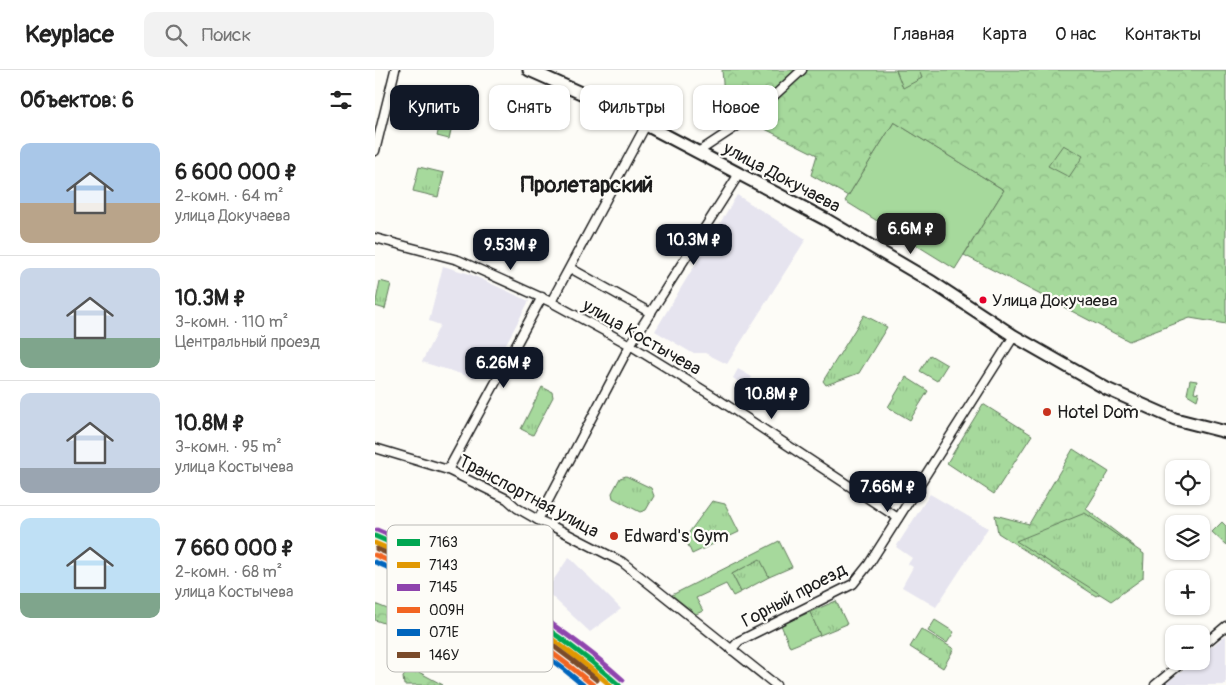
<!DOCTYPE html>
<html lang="ru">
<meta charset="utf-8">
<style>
body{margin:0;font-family:Pangolin,sans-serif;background:#f2f2f2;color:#222;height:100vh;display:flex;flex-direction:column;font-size:19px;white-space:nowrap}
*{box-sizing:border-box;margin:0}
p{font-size:16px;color:#767676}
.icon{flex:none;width:28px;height:28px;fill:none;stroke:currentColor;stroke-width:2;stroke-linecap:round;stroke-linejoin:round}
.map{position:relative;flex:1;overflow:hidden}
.panel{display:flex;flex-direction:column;background:#fff;width:375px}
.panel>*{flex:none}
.hud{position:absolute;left:15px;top:15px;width:475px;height:45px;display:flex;gap:10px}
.fabs{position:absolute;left:790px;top:390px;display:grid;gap:10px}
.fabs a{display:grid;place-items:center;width:45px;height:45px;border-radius:10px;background:#fff;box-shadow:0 1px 4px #0004;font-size:25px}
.price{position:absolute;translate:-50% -42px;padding:0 11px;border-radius:10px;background:#111827;color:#fff;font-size:16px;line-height:32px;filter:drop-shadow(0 1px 2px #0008)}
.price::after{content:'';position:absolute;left:50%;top:30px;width:15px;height:11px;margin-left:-8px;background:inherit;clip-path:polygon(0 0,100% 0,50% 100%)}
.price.selected{background:#222;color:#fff}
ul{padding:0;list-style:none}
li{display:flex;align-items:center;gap:15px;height:125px;padding:0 20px}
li+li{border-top:1px solid #e0e0e0}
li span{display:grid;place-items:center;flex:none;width:140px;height:100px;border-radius:10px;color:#555}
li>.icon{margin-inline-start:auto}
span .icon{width:60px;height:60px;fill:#fffc;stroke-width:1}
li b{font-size:21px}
h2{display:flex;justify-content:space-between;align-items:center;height:60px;padding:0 20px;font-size:21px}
.pill{padding:0 18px;border-radius:10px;background:#fff;box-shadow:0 1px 4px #0004;font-size:18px;line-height:45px}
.pill.selected{background:#111827;color:#fff}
header{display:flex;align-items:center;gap:30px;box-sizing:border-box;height:70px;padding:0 25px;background:#fff;border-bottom:1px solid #e0e0e0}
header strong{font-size:24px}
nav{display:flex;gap:28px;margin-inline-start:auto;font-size:18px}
.search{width:350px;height:45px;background:#f2f2f2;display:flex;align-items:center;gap:12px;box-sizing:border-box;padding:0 18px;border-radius:10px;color:#767676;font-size:19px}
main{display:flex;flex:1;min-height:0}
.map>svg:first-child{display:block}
</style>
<header>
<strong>Keyplace</strong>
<div class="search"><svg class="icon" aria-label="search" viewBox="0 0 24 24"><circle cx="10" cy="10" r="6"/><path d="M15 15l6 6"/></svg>Поиск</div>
<nav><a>Главная</a><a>Карта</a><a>О нас</a><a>Контакты</a></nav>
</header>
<main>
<section class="panel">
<h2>Объектов: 6<svg class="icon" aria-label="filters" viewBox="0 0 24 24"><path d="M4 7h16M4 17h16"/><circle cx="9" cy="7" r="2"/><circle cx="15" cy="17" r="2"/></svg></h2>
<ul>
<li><span style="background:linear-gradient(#a9c7e8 60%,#b9a48a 0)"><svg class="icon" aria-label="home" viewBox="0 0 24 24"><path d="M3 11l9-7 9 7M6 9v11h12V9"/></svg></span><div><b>6 600 000 ₽</b><p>2-комн. · 64 m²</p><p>улица Докучаева</p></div></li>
<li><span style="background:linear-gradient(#c9d6e8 70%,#7fa58c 0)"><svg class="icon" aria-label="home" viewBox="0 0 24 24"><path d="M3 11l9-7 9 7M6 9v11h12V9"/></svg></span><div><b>10.3M ₽</b><p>3-комн. · 110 m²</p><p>Центральный проезд</p></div></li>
<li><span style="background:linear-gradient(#c9d6e8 75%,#9aa5b1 0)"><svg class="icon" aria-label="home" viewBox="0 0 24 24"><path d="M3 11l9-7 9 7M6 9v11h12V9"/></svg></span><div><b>10.8M ₽</b><p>3-комн. · 95 m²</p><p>улица Костычева</p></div></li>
<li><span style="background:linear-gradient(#bfe0f5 75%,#7fa58c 0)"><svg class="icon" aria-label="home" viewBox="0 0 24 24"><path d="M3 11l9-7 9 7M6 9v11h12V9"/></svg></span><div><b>7 660 000 ₽</b><p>2-комн. · 68 m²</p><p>улица Костычева</p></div></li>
</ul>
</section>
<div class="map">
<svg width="851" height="615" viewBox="0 0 851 615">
<defs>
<pattern id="forest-crowns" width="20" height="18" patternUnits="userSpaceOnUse" patternTransform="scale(1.25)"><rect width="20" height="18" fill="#a6d99c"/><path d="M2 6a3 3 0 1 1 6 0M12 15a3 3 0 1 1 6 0" fill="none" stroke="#8eba86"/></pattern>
<pattern id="park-tufts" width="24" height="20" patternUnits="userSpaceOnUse" patternTransform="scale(1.25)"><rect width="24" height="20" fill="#a6d99c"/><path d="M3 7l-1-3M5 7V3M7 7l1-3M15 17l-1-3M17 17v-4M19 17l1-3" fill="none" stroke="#8eba86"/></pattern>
</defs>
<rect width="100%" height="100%" fill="#fdfcf7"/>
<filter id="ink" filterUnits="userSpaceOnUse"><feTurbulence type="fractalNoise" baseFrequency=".02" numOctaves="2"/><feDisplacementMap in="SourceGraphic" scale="10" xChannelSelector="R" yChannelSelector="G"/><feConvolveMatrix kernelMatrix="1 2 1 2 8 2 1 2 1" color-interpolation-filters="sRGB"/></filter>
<g filter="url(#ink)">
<g fill="#e6e4ef">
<polygon points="362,125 431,169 352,294 330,283 317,283 280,261"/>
<polygon points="68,196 95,204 154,231 126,283 115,278 99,308 47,292 65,255 54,251"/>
<polygon points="363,299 377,307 371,317 358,308"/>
<polygon points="555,424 613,458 561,537 527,517 538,497 533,494 537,488 521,477"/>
<polygon points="194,487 246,539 215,562 171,521"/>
<polygon points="851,565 851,615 789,615 819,591 826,591 826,585"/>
</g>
<g fill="#a6d99c" stroke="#617a5c">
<polygon points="67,45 79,47 74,69 62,66"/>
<polygon points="519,52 629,120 580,199 470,131"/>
<polygon points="815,310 822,311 819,322 824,323 822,330 812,324"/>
<polygon points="847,452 851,456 851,475 837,462"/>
<polygon points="404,471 417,497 394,507 385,490 357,504 366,522 358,526 351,514 321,528 328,541 321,544 297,525"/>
<polygon points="435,542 445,565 415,577 406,555"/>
<polygon points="560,550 579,562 572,573 553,561"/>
</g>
<g fill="url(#forest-crowns)" stroke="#617a5c">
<polygon points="347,0 851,0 851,254 815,248 754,271 589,185 629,120 519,52 473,126 436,105 442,85 350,39"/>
<polygon points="698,379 734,402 711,439 759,476 757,504 721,526 623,463 620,445 654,454"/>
<polygon points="0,534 15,540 56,569 0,550"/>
<polygon points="34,600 40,600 68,615 29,615 28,607"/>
</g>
<g fill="url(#park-tufts)" stroke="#617a5c">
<polygon points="521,0 544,0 547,8 528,18"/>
<polygon points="688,75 708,86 694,107 673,96"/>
<polygon points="44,97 69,103 63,127 38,121"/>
<polygon points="5,211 16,214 10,239 0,236"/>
<polygon points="489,245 512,257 484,303 451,315 448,311"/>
<polygon points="555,285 572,295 562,311 545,301"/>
<polygon points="531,307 553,321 535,350 513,337"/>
<polygon points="167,317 177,322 178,327 158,365 146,359"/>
<polygon points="608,334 657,365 619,424 572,393"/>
<polygon points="251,406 276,418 279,426 271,440 265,442 238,428 237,423 245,408"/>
<polygon points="337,431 350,434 364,462 317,484 310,468"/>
<polygon points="710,443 769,484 768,508 736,531 641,471"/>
<polygon points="385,489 394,507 366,522 357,504"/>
<polygon points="461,531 472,554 445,565 435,542"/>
<polygon points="546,559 579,579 568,598 535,577"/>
</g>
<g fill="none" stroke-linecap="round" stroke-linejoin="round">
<defs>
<g id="street">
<polyline points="0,81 20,0"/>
<polyline points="323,82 376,47 427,0"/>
<polyline points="0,168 83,190 176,232 255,275 341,328 523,448"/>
<polyline points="195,198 276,243"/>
<polyline points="176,232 271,55"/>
<polyline points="0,378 73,400 132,429 142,438 163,450 179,457 247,492 401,615"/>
<polyline points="73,400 167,227"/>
<polyline points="163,450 255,275 364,104"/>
<polyline points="826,577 851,556"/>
<polyline points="356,580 364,571 478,514 494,494 639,266"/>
<polyline points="780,615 809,591"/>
</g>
<polyline id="secondary" points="154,0 235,36 450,149 557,212 639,266 732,319 800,349 851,362"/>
</defs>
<use href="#street" stroke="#1c1c1c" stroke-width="11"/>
<use href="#secondary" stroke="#1c1c1c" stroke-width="15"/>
<use href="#street" stroke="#fdfcf7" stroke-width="8"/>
<use href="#secondary" stroke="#fdfcf7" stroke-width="11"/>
<defs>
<path id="rail-1" d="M0,466C90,504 171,550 244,615"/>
<path id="rail-2" d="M0,473C86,509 165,553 235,615"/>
<path id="rail-3" d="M2,460C93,498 175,545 248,610"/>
<path id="rail-4" d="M0,485C80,518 152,559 218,615"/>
<path id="rail-5" d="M0,492C76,523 146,562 208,615"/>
<path id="rail-6" d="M2,479C83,512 155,554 222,610"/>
</defs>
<use href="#rail-1" stroke="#fdfcf7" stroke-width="9"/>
<use href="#rail-2" stroke="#fdfcf7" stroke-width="9"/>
<use href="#rail-3" stroke="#fdfcf7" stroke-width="9"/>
<use href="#rail-4" stroke="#fdfcf7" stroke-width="9"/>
<use href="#rail-5" stroke="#fdfcf7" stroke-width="9"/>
<use href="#rail-6" stroke="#fdfcf7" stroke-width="9"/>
<use href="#rail-1" stroke="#00a651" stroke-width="5"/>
<use href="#rail-2" stroke="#e19803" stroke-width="5"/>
<use href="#rail-3" stroke="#8e44ad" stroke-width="5"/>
<use href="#rail-4" stroke="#f26522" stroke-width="5"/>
<use href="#rail-5" stroke="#0065bd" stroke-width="5"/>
<use href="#rail-6" stroke="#7a4b2a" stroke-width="5"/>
</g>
</g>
<circle fill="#e4002b" stroke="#fdfcf7" stroke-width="2" cx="608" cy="230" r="4.5"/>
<g fill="#c8321e" stroke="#fdfcf7" stroke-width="2">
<circle cx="672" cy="342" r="5"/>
<circle cx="239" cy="466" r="5"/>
</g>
<g text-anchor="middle" stroke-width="4.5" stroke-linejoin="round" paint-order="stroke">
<g font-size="17" fill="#1c1c1c" stroke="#fdfcf7" text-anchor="start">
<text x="617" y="236">Улица Докучаева</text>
</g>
<g font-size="18" fill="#1c1c1c" stroke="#fdfcf7">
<text transform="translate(407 107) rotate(28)" y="6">улица Докучаева</text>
<text transform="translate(267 267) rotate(30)" y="6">улица Костычева</text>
<text transform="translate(154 426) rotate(28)" y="6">Транспортная улица</text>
<text transform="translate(419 525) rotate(-28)" y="6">Горный проезд</text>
</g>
<g font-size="18" fill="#1c1c1c" stroke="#fdfcf7" text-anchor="start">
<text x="682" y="348">Hotel Dom</text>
<text x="249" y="472">Edward's Gym</text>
</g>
<g font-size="22" font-weight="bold" fill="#1c1c1c" stroke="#fdfcf7">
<text x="212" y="122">Пролетарский</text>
</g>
</g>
<rect x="12" y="455" width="166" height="147" rx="8" fill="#fdfcf7" stroke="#bab9b5" stroke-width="1"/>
<rect x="22" y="469" width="23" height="7" fill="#00a651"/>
<rect x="22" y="492" width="23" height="6" fill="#e19803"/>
<rect x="22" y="514" width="23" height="7" fill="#8e44ad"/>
<rect x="22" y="537" width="23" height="6" fill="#f26522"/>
<rect x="22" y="559" width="23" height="7" fill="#0065bd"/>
<rect x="22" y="582" width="23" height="6" fill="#7a4b2a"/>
<g font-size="14" fill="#1c1c1c">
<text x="54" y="477">7163</text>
<text x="54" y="500">7143</text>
<text x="54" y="522">7145</text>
<text x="54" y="545">009Н</text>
<text x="54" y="567">071Е</text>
<text x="54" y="590">146У</text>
</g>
</svg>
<div class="fabs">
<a><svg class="icon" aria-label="locate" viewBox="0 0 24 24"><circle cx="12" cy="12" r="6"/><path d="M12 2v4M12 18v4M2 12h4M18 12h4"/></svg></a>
<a><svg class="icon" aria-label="layers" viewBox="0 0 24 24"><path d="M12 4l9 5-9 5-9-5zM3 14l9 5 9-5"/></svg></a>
<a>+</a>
<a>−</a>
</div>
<b class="price selected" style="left:536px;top:185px">6.6M ₽</b>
<b class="price" style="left:319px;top:196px">10.3M ₽</b>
<b class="price" style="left:136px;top:201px">9.53M ₽</b>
<b class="price" style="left:129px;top:319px">6.26M ₽</b>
<b class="price" style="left:397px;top:350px">10.8M ₽</b>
<b class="price" style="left:513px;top:443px">7.66M ₽</b>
<div class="hud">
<a class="pill selected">Купить</a>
<a class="pill">Снять</a>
<a class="pill">Фильтры</a>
<a class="pill">Новое</a>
</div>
</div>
</main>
